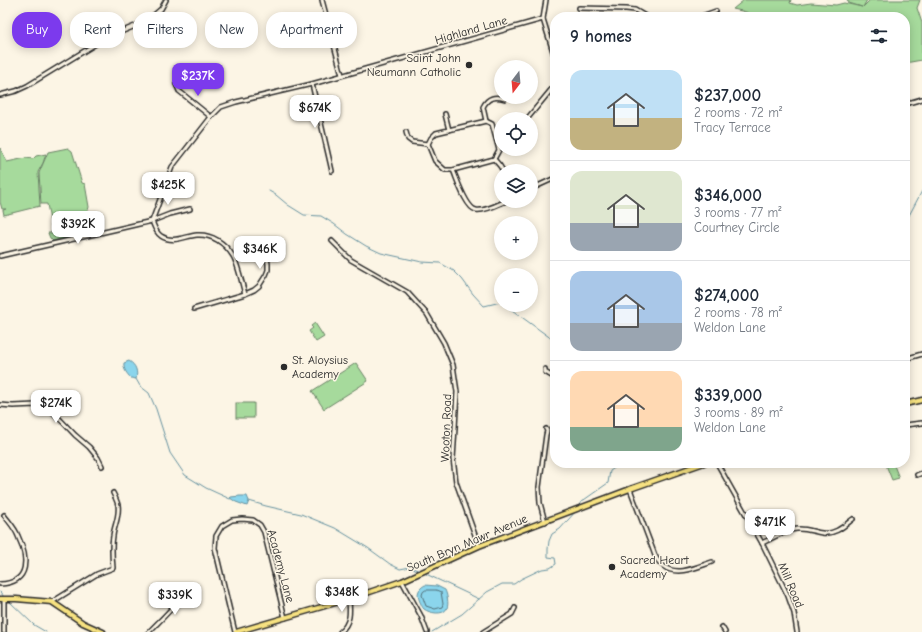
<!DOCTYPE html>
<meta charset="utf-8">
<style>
body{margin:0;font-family:"Comic Neue",sans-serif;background:#f6f6f7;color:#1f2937;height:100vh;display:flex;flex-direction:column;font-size:15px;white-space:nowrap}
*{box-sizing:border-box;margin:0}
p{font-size:13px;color:#747a83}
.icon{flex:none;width:22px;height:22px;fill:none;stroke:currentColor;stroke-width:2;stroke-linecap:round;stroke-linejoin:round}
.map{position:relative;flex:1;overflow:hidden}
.details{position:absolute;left:550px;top:12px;width:360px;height:456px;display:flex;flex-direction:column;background:#fff;border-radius:16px;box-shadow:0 2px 10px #0003}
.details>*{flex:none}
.guide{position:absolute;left:12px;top:12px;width:380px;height:36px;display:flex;gap:8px}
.needle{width:26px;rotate:196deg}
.tools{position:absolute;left:494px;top:60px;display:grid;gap:8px}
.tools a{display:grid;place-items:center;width:44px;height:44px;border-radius:50%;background:#fff;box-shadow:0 2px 10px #0003;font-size:20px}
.price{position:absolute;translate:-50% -34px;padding:0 9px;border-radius:8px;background:#fff;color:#222;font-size:13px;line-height:26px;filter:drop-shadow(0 1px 2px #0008)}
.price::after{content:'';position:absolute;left:50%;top:24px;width:12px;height:9px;margin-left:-6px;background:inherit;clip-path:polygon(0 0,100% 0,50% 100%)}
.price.selected{background:#7c3aed;color:#fff}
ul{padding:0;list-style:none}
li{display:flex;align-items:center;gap:12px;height:100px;padding:0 20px}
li+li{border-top:1px solid #e0e1e3}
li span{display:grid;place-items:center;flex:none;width:112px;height:80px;border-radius:12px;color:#555}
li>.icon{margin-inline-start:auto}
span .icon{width:48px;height:48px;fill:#fffc;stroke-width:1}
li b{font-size:17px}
h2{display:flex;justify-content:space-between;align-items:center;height:48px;padding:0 20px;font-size:17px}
.chip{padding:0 14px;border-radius:16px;background:#fff;box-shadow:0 2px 10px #0003;font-size:14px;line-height:36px}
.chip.selected{background:#7c3aed;color:#fff}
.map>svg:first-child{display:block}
</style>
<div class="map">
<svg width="922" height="632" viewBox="0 0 922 632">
<rect width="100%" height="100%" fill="#fcf5e5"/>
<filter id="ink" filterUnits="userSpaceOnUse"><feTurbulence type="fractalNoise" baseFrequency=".025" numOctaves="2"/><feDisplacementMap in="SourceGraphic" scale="8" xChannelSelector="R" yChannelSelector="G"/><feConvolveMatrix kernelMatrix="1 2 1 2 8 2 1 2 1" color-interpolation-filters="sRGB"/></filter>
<g filter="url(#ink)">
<g fill="#a6da9c" stroke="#688264">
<polygon points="744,0 791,0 790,3 797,5 811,3 836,5 844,3 862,7 849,3 847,0 867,0 863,7 870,0 920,0 917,8 922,23 922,60 905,63 905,17 754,17 746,12 733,9"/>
<polygon points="0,148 7,162 26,158 33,159 36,156 46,154 43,163 38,172 40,206 4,215 3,210 6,209 2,209 0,202"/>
<polygon points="68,148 72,151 82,183 85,184 89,207 87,213 78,215 81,231 90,230 89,232 78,235 77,231 70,233 70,237 53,241 50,238 48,233 52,233 53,234 57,233 55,225 51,226 47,204 41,204 39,173 48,152"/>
<polygon points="315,323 324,337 316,342 309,331 313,328 311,326"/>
<polygon points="356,363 368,381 324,409 312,391"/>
<rect x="236" y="403" width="18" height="15"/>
<polygon points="890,463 893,463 899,478 892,480 886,465"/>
</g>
<g fill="#8bd5ec" stroke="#65919f">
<path d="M129,361C136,365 138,372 136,379L131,378C127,374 123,369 124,363Z"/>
<polygon points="240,496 247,496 249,501 247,506 236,502 230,498 231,497"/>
<path d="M425,585L437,586L445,590C447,594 449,604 447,608C444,616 429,613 424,609C422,607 422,606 421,604C417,596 416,590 425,585Z"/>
</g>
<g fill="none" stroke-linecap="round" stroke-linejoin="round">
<polygon stroke="#516f78" stroke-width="1" points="426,590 436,590 441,592 443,604 442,607 435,609 426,606 422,595 423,592"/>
<g stroke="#65919f" stroke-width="1">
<polyline points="269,191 276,195 288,205 304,215 321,216 334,224 347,234 366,246 381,253 422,262 440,263 454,271 462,279 473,294 484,306 501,302"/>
<polyline points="905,223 922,191"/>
<polyline points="505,305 552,339 555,344"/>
<polyline points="136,379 140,386 149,393 156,409 170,453 185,475 206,488 230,499"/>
<polyline points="249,501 266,506 301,514 335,528 368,548 390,564 400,569 410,567 420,571"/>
<polyline points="578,507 581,502 608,483 610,471 619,465 619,463"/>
<polyline points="426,574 479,599"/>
<polyline points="0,592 5,598"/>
<polyline points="9,601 34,625 46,632"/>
<polyline points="432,632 462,614 487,592 502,584 514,584 521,579 542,569 550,568 556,564 555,558 548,557 548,549 549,541 552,534 560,529 576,511"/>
</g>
<defs>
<g id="minor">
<polyline points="322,0 342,75"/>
<polyline points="546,0 543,19 555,58"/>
<polyline points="579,8 626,9 635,10 647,17"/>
<polyline points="699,17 716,11"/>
<polyline points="176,84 179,91 211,117"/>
<polyline points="312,84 332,171"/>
<polyline points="0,95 16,91 27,86 104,39 147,21 161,9 166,0"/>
<polyline points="905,104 922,99"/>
<polyline points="445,114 449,130"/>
<polyline points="527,119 555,85"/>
<polygon points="486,121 492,124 499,150 494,159 453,170 445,170 435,161 428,144 431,138 436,133"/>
<path d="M486,121L483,107C488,97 495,96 505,99"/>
<polyline points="406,132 408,139 412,142 428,144"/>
<polyline points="494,159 500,166 503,171"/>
<path d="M453,170C457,179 466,208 476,210C484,212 499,204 506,201"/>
<polyline points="531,189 555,178"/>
<polyline points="152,221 172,167 211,117 221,107 236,102 312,84 543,19"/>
<path d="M152,221C154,226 156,233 161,236C173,244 185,236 197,235C212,234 225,243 233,256C238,264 242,284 245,294"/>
<polyline points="332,241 351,260 407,292 427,314 444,343 453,365 457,392 455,428 453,459 456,482 479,546"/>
<polyline points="0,256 152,221 170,214 190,209"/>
<polyline points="194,309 245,294 254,290 259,286 266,275 268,270 268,264 265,243"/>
<polyline points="905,359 922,354"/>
<polyline points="545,369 545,372 555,378"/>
<polyline points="0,405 13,406 36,405 53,412 75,435 89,447 98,458 102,466"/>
<polyline points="905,425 922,423"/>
<polyline points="717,463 762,543 788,596 794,613 797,632"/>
<polyline points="917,475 922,473"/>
<path d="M630,489L653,550C655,557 657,561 663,566C677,577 697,567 712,562"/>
<polyline points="545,522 540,503 539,487 546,435 547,431 546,429"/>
<path d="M762,543C773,538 785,530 797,529C806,528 814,532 822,533C835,535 844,526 853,519"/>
<polyline points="402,581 421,616 427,632"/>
<path d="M0,584C31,583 28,557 18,536C15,528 9,522 4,515"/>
<polyline points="4,599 4,632"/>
<path d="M52,602L97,574L113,568C112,557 111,547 113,536C114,526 120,516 118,505C117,501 115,497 113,493"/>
<polyline points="722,627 725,632"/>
<path d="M149,632C159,621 180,603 184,589"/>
<polyline points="235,632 215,548 216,536 222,526 232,520 242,519 253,520 260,525 264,532 285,618"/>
<path d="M340,632C351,623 350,612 349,599"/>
<polyline points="483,632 512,614 515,608"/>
</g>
<g id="major">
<polyline points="905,404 922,400"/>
<polyline points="0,599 16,599 52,602 83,623 103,632"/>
<polyline points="236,632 349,599 402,581 479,546 630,489 704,463"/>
</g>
</defs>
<use href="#minor" stroke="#2b2b2b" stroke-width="6"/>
<use href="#major" stroke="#2b2b2b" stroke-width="7"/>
<use href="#minor" stroke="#fcf5e5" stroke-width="3"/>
<use href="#major" stroke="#f7e281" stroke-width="4"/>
</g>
</g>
<g fill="#2b2b2b" stroke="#fcf5e5" stroke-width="1.5">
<circle cx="469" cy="65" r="4"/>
<circle cx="284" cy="367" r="4"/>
<circle cx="612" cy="567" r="4"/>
</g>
<g text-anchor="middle" stroke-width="3" stroke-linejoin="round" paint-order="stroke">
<g font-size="12" fill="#2b2b2b" stroke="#fcf5e5">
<text transform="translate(471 30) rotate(-16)" y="4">Highland Lane</text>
<text transform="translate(446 428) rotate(-88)" y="4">Wooton Road</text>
<text transform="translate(467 543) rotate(-23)" y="4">South Bryn Mawr Avenue</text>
<text transform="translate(281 566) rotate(75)" y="4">Academy Lane</text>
<text transform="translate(791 585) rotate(67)" y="4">Mill Road</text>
</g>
<g font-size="12" fill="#2b2b2b" stroke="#fcf5e5" text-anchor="start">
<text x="461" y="62" text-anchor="end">Saint John<tspan x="461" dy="14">Neumann Catholic</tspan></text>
<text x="292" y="364">St. Aloysius<tspan x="292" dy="14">Academy</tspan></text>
<text x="620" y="564">Sacred Heart<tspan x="620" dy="14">Academy</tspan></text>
</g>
</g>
</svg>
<div class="tools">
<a><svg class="needle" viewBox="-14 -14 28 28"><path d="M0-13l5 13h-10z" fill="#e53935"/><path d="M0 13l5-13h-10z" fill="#747a83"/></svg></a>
<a><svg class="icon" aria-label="locate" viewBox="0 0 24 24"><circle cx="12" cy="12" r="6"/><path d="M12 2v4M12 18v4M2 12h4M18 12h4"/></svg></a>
<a><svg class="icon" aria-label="layers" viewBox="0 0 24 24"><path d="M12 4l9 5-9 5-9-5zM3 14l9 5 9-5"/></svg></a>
<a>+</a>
<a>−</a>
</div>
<b class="price selected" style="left:198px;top:97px">$237K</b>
<b class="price" style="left:315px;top:129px">$674K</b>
<b class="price" style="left:168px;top:206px">$425K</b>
<b class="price" style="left:78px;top:245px">$392K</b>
<b class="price" style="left:260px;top:270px">$346K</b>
<b class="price" style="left:56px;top:424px">$274K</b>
<b class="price" style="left:770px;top:543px">$471K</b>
<b class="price" style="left:342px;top:613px">$348K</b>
<b class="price" style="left:175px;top:616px">$339K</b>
<div class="guide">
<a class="chip selected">Buy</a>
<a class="chip">Rent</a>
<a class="chip">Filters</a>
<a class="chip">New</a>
<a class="chip">Apartment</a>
</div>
<section class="details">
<h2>9 homes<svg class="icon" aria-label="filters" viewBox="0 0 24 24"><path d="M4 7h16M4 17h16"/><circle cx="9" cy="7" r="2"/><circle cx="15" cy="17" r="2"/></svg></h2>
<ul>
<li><span style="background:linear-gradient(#bfe0f5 60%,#c2b280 0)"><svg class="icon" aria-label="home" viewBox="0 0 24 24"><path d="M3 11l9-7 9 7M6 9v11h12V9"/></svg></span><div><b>$237,000</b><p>2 rooms · 72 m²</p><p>Tracy Terrace</p></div></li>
<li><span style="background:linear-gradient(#dfe7d0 65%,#9aa5b1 0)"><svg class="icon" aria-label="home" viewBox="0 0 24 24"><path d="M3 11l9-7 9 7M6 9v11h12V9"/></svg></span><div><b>$346,000</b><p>3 rooms · 77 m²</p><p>Courtney Circle</p></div></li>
<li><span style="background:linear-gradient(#a9c7e8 65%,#9aa5b1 0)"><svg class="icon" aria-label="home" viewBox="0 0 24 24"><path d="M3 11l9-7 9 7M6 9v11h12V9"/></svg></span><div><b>$274,000</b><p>2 rooms · 78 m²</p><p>Weldon Lane</p></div></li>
<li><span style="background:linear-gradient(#ffd9b3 70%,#7fa58c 0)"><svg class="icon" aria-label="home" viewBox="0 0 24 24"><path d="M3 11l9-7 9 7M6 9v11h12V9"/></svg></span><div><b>$339,000</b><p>3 rooms · 89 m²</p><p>Weldon Lane</p></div></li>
</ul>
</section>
</div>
